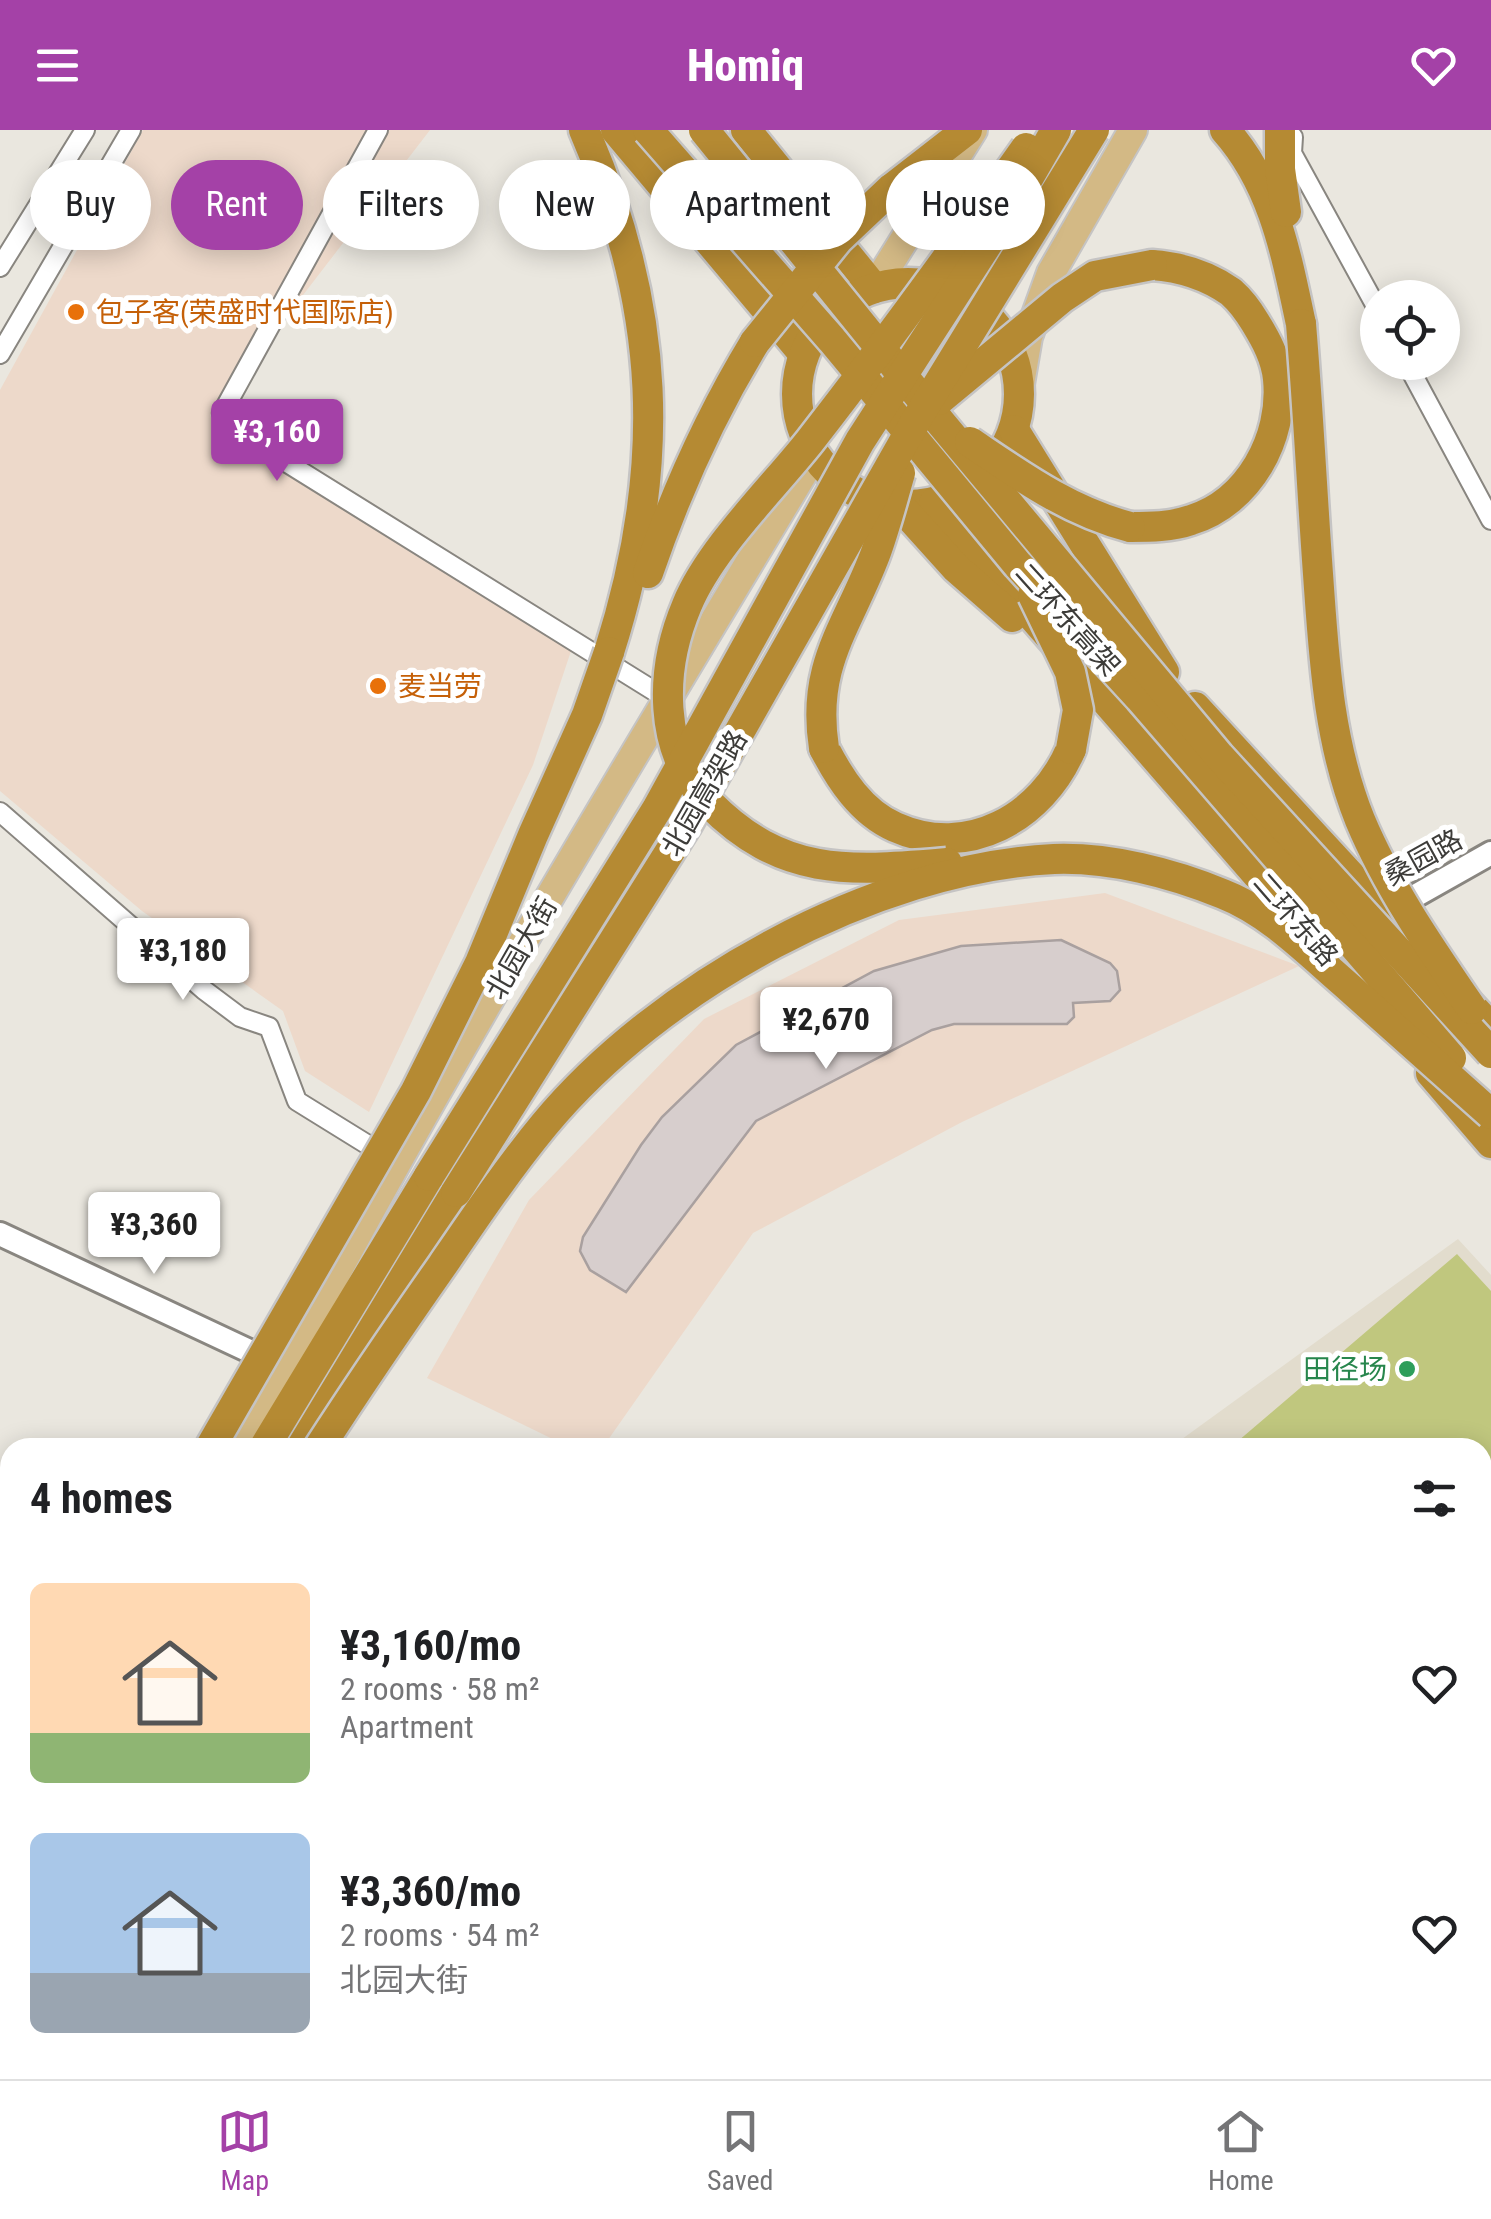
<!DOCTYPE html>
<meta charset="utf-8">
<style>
body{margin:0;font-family:"Roboto Condensed","Noto Sans SC",sans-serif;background:#f6f6f6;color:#202124;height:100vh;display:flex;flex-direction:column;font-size:38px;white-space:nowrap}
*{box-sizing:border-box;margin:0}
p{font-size:32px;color:#757577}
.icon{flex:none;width:55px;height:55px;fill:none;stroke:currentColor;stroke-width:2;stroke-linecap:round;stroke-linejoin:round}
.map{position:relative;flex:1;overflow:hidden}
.details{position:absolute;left:0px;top:1308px;width:1492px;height:642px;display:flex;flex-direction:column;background:#fff;border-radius:30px 30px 0 0;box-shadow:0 5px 25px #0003}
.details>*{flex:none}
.banner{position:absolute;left:30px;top:30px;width:1432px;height:90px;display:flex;gap:20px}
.buttons{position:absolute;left:1360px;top:150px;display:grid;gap:20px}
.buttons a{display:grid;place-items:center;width:100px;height:100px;border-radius:50%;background:#fff;box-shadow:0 5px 25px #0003;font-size:50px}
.price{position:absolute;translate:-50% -85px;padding:0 22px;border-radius:10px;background:#fff;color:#222;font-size:32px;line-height:65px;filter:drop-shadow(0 2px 5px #0008)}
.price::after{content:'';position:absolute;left:50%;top:60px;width:30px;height:22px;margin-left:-15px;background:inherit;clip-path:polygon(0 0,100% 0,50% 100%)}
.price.selected{background:#a441a7;color:#fff}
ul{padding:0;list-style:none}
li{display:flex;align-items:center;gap:30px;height:250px;padding:0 30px}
li span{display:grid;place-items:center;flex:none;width:280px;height:200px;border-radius:15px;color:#555}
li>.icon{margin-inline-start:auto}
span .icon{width:120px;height:120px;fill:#fffc;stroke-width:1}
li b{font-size:42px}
h2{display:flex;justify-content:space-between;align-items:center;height:120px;padding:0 30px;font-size:42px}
.pill{padding:0 35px;border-radius:45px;background:#fff;box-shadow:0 5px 25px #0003;font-size:35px;line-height:90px}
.pill.selected{background:#a441a7;color:#fff}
header{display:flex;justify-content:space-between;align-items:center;height:130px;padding:0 30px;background:#a441a7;color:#fff;font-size:45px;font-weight:800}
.tabs{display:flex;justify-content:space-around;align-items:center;height:140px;border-top:2px solid #e0e0e0;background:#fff;font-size:28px;color:#757577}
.tabs a{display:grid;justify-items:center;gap:5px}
.tabs .selected{color:#a441a7}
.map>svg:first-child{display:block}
</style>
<header><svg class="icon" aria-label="menu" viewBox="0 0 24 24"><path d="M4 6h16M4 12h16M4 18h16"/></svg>Homiq<svg class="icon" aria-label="heart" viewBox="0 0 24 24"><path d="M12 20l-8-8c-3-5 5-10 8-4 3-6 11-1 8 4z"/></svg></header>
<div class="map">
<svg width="1491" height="1949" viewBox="0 0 1491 1949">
<rect width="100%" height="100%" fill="#eae7df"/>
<g fill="#edd9ca">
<polygon points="143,0 430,0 210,286 573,515 533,635 369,982 305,941 283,881 142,781 0,661 0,260"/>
<polygon points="1105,763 1299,836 962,992 753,1103 603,1317 569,1317 427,1248 529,1070 704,889 899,790"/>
</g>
<polygon fill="#e2dccd" points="1458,1109 1491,1145 1491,1949 1129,1949 1124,1940 1482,1940 1482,1318 1171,1317"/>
<polygon fill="#c0c77e" points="1457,1124 1491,1161 1491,1439 1483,1446 1482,1318 1231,1317"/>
<polygon fill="#d7cecd" stroke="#a9a09f" stroke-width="2.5" points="1061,810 1110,833 1117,841 1120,860 1110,871 1073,873 1074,887 1067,894 954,894 932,900 756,991 626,1162 590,1140 580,1121 583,1107 641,1015 662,987 736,915 874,841 961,816"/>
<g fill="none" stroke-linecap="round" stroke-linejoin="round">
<defs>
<polyline id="lane" points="549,1940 555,1949"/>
<g id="street">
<polyline points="378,0 222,283 236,301 667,569"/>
<polyline points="1293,7 1292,23 1378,180"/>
<polyline points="0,137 85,0"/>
<polyline points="0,224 131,0"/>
<polyline points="1406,232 1491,390"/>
<polyline points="0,682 204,860 240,887 269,897 297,971 381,1023"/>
<polyline points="1482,1570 1491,1562"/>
<polyline points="1482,1933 1491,1942"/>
<polyline points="1292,1940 1299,1949"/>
<polyline points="380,1949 385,1940"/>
<polyline points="736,1949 737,1940"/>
</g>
<g id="secondary">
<polyline points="1392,779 1491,723"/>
<polyline points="0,1104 277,1234"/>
</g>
<g id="primary">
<polyline points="874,158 973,0"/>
<polyline points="1020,254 1028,207 1051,143 1133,0"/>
<path d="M244,1318C417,979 617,653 813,327"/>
</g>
<g id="highway">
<path d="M584,0C661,178 668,337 609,522"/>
<polyline points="616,0 803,223"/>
<polyline points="746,0 874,158"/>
<path d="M1225,0C1274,55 1286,124 1301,194"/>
<polyline points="1280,0 1280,39 1286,82"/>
<polyline points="891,59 967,0"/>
<circle cx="908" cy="264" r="111"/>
<polyline points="1014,300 1164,542"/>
<polyline points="934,373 1328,826"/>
<polyline points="901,377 956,438 1012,487"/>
<path d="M1130,397C1150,397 1171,397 1191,390C1249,372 1284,308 1278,249C1276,228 1266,210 1255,192C1249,182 1240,170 1231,162C1207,145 1181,137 1152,135"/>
<path d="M648,443C676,361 710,286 755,212"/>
<polyline points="1195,577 1491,898"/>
<path d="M824,618C840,649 861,682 895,697C968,730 1042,687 1071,619"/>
<polyline points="1431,943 1491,1013"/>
<polyline points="264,1318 429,1046"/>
<polyline points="301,1318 456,1062"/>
<polyline points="0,1829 10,1802"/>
<polyline points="0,1896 10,1866"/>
<polyline points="34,1949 36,1940"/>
</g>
</defs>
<use href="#lane" stroke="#898680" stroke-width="14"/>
<use href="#street" stroke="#898680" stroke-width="22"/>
<use href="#secondary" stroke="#898680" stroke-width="28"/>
<use href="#primary" stroke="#c5c4c4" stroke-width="32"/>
<use href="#highway" stroke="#c5c4c4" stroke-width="35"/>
<use href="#lane" stroke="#fff" stroke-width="9"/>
<use href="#street" stroke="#fff" stroke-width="18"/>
<use href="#secondary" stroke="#fff" stroke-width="22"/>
<use href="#primary" stroke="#d3b985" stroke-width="28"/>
<use href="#highway" stroke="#b58a33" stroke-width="30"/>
<defs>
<g id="highway-bridge">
<polyline points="648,0 832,210 1018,435 1140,568 1451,928"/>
<polyline points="704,0 941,293 1219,626 1491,923"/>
<path d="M1301,194C1308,277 1312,361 1318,444C1324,527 1328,611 1360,690C1388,757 1431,819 1472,879"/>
<polyline points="755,212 838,109 891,59"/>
<polyline points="939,270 1062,168 1095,146 1152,135"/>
<path d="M970,312C1022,347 1069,381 1130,397"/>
<polyline points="1033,465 1070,542 1078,580 1071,619"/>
<path d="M824,618C811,535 847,498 875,425C885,398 892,370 900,343"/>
<path d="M947,733C850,741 783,748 709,673C657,621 660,539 687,475C710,419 772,359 810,311C884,216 956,117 1026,18"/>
<polyline points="429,1046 657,679 860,311 1015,71 1056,0"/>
<polyline points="456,1062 686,696 918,287 1094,0"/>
<polyline points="210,1318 416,961 480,833 533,705 587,585 609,522"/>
<path d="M319,1318C359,1256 400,1196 442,1136C474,1089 507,1040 544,995C658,857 873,738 1054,729C1110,727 1172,743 1223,764C1269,782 1307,821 1344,853C1393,897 1442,940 1491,984"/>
</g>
</defs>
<use href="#highway-bridge" stroke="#c5c4c4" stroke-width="35" stroke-linecap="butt"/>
<use href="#highway-bridge" stroke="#b58a33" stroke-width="30"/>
</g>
<g fill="#e8710a" stroke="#fff" stroke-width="4">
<circle cx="76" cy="182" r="10"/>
<circle cx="378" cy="556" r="10"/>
</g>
<circle fill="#2e9e5b" stroke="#fff" stroke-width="4" cx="1407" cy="1239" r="10"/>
<g text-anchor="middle" stroke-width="10" stroke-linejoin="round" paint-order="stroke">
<g font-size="28" fill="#c56008" stroke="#fff" text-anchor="start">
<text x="96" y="192">包子客(荣盛时代国际店)</text>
<text x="398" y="566">麦当劳</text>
</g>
<g font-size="28" fill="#3d3c39" stroke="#fff">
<text transform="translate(1068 489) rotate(48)" y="10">二环东高架</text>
<text transform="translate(704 663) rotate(-60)" y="10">北园高架路</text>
<text transform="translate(1423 727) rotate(-29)" y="10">桑园路</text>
<text transform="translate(1296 789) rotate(49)" y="10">二环东路</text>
<text transform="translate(521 818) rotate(-60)" y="10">北园大街</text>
</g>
<g font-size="28" fill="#27864d" stroke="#fff" text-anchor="end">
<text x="1387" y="1249">田径场</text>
</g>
</g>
</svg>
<div class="buttons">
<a><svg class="icon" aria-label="locate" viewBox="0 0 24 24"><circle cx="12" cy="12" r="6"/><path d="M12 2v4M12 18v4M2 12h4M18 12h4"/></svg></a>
</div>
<b class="price selected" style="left:277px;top:354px">¥3,160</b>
<b class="price" style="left:183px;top:873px">¥3,180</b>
<b class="price" style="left:826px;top:942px">¥2,670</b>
<b class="price" style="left:154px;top:1147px">¥3,360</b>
<div class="banner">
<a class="pill">Buy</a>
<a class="pill selected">Rent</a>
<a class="pill">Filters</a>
<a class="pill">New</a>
<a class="pill">Apartment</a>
<a class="pill">House</a>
</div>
<section class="details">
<h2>4 homes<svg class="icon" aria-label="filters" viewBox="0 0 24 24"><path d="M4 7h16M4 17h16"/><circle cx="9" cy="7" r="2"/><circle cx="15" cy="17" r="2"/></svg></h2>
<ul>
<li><span style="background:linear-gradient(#ffd9b3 75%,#8fb573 0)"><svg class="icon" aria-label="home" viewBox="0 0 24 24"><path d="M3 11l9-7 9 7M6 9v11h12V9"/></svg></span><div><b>¥3,160/mo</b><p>2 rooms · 58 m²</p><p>Apartment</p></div><svg class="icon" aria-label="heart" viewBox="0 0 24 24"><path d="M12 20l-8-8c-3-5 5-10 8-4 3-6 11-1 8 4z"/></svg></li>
<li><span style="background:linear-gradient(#a9c7e8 70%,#9aa5b1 0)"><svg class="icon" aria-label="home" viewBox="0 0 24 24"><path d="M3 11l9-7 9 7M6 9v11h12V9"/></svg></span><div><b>¥3,360/mo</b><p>2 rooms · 54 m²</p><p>北园大街</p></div><svg class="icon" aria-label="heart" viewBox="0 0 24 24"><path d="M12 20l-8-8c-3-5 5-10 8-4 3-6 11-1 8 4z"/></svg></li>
</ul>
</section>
</div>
<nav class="tabs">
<a class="selected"><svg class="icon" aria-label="map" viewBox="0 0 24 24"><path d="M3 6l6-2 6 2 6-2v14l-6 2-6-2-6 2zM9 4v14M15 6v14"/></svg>Map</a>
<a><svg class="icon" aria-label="saved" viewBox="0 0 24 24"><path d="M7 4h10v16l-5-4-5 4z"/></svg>Saved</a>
<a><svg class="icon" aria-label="home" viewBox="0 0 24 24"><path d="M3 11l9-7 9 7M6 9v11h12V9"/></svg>Home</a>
</nav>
